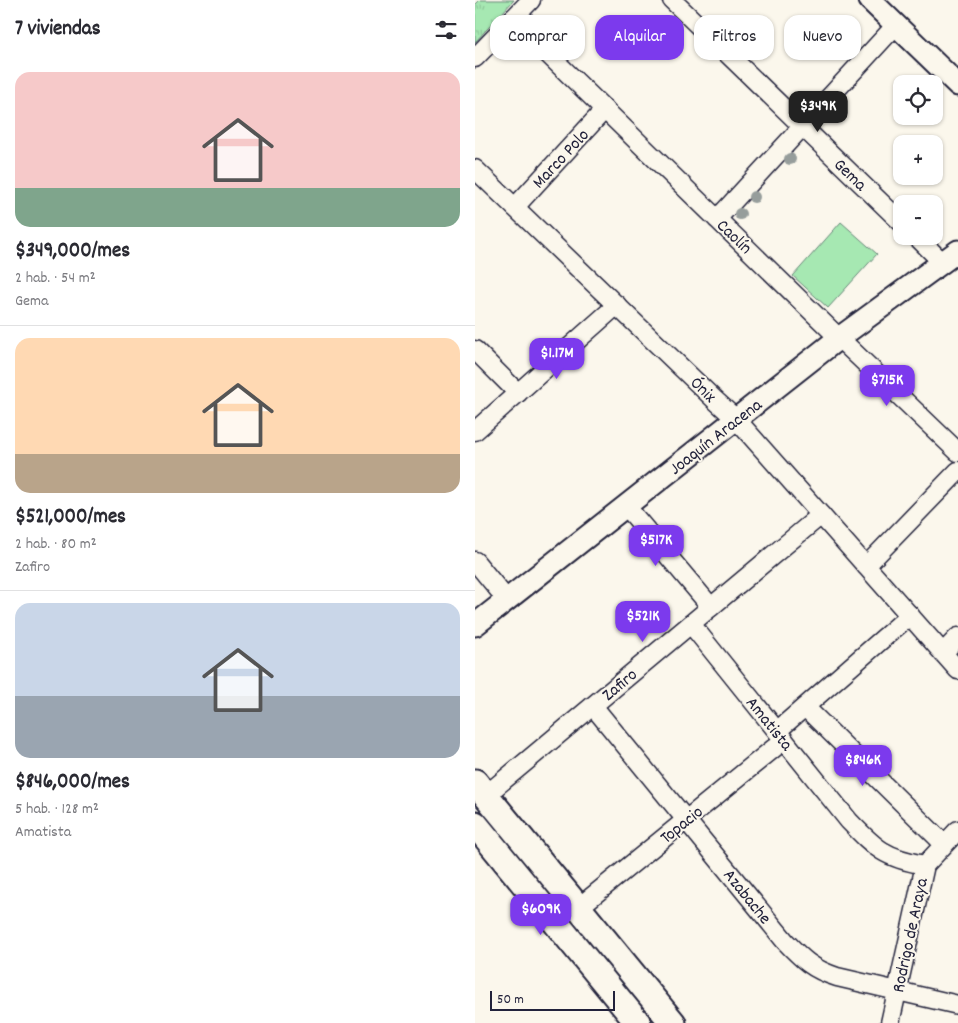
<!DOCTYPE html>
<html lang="es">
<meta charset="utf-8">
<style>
body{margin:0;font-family:Dekko,sans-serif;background:#f7f7f7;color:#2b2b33;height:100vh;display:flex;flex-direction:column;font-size:19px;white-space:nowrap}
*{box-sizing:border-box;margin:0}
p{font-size:16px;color:#7c7c81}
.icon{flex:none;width:28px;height:28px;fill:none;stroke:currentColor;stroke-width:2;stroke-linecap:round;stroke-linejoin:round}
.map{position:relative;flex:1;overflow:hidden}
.panel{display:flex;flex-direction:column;background:#fff;width:475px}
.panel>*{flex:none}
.top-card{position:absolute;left:15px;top:15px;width:392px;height:45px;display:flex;gap:10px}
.buttons{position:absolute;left:418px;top:75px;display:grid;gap:10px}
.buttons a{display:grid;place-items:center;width:50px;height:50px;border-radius:10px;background:#fff;box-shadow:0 1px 4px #0004;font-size:25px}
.scale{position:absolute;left:15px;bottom:12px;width:125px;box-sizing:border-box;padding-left:5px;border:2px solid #22223b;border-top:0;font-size:14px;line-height:18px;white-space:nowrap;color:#22223b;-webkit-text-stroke:4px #fbf7ec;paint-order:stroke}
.price{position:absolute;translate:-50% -42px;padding:0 11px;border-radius:10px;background:#7c3aed;color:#fff;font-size:16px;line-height:32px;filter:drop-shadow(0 1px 2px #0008)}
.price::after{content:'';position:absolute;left:50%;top:30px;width:15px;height:11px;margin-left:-8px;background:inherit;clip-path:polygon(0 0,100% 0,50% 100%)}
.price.current{background:#222;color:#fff}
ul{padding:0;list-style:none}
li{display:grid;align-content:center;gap:10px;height:265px;padding:0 15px}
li+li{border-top:1px solid #e1e1e2}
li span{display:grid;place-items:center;height:155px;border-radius:15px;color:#555}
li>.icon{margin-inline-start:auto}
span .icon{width:90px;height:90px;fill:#fffc;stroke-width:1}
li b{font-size:21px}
h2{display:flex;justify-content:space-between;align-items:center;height:60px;padding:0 15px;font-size:21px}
.chip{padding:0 18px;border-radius:15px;background:#fff;box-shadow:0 1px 4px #0004;font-size:18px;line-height:45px}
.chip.current{background:#7c3aed;color:#fff}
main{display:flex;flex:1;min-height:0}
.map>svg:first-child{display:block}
</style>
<main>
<section class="panel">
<h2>7 viviendas<svg class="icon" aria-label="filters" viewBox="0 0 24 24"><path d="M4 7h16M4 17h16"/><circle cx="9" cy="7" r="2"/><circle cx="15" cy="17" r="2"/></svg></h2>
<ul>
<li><span style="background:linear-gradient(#f6c9c9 75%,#7fa58c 0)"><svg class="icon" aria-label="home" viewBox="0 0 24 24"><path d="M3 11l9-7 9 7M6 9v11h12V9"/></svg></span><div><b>$349,000/mes</b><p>2 hab. · 54 m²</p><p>Gema</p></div></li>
<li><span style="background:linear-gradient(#ffd9b3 75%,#b9a48a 0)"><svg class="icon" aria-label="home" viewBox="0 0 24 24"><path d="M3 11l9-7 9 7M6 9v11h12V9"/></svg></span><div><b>$521,000/mes</b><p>2 hab. · 80 m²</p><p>Zafiro</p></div></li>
<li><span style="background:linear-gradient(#c9d6e8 60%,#9aa5b1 0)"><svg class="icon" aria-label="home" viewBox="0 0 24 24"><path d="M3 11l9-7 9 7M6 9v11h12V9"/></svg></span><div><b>$846,000/mes</b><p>5 hab. · 128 m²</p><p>Amatista</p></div></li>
</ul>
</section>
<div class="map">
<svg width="483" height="1023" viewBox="0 0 483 1023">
<defs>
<pattern id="grass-tufts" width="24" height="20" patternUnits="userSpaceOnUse" patternTransform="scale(1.25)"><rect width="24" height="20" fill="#a6e8b2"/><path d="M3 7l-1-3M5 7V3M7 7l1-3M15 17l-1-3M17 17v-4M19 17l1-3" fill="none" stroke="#8fc79a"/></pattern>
</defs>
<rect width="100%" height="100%" fill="#fbf7ec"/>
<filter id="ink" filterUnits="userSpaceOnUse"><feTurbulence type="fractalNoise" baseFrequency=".02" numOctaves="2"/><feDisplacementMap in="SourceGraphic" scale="10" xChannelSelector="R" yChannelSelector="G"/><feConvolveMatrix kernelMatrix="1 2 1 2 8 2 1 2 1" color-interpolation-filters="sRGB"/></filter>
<g filter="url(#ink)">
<polygon fill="url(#grass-tufts)" stroke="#648576" points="5,0 39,0 0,42 0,5"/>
<polygon fill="#a6e8b2" stroke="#648576" points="366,222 402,254 353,308 318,276"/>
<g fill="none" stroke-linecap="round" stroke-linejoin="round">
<defs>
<g id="minor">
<polyline points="197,0 426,222"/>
<polyline points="37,19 364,338 483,452"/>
<polyline points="0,58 56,0"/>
<polyline points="0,169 240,400 261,419 483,670"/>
<polyline points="40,207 130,109"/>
<polyline points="242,219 421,25"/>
<polyline points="441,236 467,262"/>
<polyline points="0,350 43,393"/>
<polyline points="0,431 142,305"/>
<polyline points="151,506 236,607"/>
<polyline points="0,561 32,600"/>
<polyline points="391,566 483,471"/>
<path d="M216,624L374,821C401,849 410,858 450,865"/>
<polyline points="468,653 483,637"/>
<path d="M118,706L310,941C327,959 337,969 362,977L483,1005"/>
<polyline points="330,707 469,844"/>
<polyline points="302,731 435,615"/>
<polyline points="11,795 346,515"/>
<polyline points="103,908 309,740"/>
<polyline points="415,1023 450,865 483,830"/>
</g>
<g id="tertiary">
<polyline points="395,0 483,85"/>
<polyline points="0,625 364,338 483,251"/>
</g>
<g id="secondary">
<polyline points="0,782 198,1023"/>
<polyline points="0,824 163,1023"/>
</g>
</defs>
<use href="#minor" stroke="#22223b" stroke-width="21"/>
<use href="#tertiary" stroke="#22223b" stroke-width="25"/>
<use href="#secondary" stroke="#22223b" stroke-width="29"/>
<use href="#minor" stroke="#fbf7ec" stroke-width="18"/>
<use href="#tertiary" stroke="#fbf7ec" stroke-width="21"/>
<use href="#secondary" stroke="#fbf7ec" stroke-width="25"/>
</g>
<g fill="#969d9b">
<circle cx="315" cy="159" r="6"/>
<circle cx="279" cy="197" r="6"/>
<circle cx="265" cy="214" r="6"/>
</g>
</g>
<g text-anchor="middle" stroke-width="4" stroke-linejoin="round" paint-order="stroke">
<g font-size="18" fill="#22223b" stroke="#fbf7ec">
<text transform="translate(85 158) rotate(-47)" y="6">Marco Polo</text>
<text transform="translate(376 174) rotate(44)" y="6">Gema</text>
<text transform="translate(260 236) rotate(44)" y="6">Caolín</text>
<text transform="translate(229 389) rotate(44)" y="6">Ónix</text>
<text transform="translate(240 436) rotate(-38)" y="6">Joaquín Aracena</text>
<text transform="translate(144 684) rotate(-40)" y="6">Zafiro</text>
<text transform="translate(295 723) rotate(51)" y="6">Amatista</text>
<text transform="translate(206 824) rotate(-39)" y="6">Topacio</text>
<text transform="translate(273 896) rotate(51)" y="6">Azabache</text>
<text transform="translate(434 935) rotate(-78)" y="6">Rodrigo de Araya</text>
</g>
</g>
</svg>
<div class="buttons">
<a><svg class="icon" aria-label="locate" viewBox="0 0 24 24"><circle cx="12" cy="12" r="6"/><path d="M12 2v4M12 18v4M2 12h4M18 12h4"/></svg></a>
<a>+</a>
<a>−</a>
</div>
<div class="scale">50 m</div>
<b class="price current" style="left:343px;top:133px">$349K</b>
<b class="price" style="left:82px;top:380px">$1.17M</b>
<b class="price" style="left:412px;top:407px">$715K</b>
<b class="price" style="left:181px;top:567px">$517K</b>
<b class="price" style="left:168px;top:643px">$521K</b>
<b class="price" style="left:388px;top:787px">$846K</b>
<b class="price" style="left:66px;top:936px">$609K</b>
<div class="top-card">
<a class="chip">Comprar</a>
<a class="chip current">Alquilar</a>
<a class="chip">Filtros</a>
<a class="chip">Nuevo</a>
</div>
</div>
</main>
